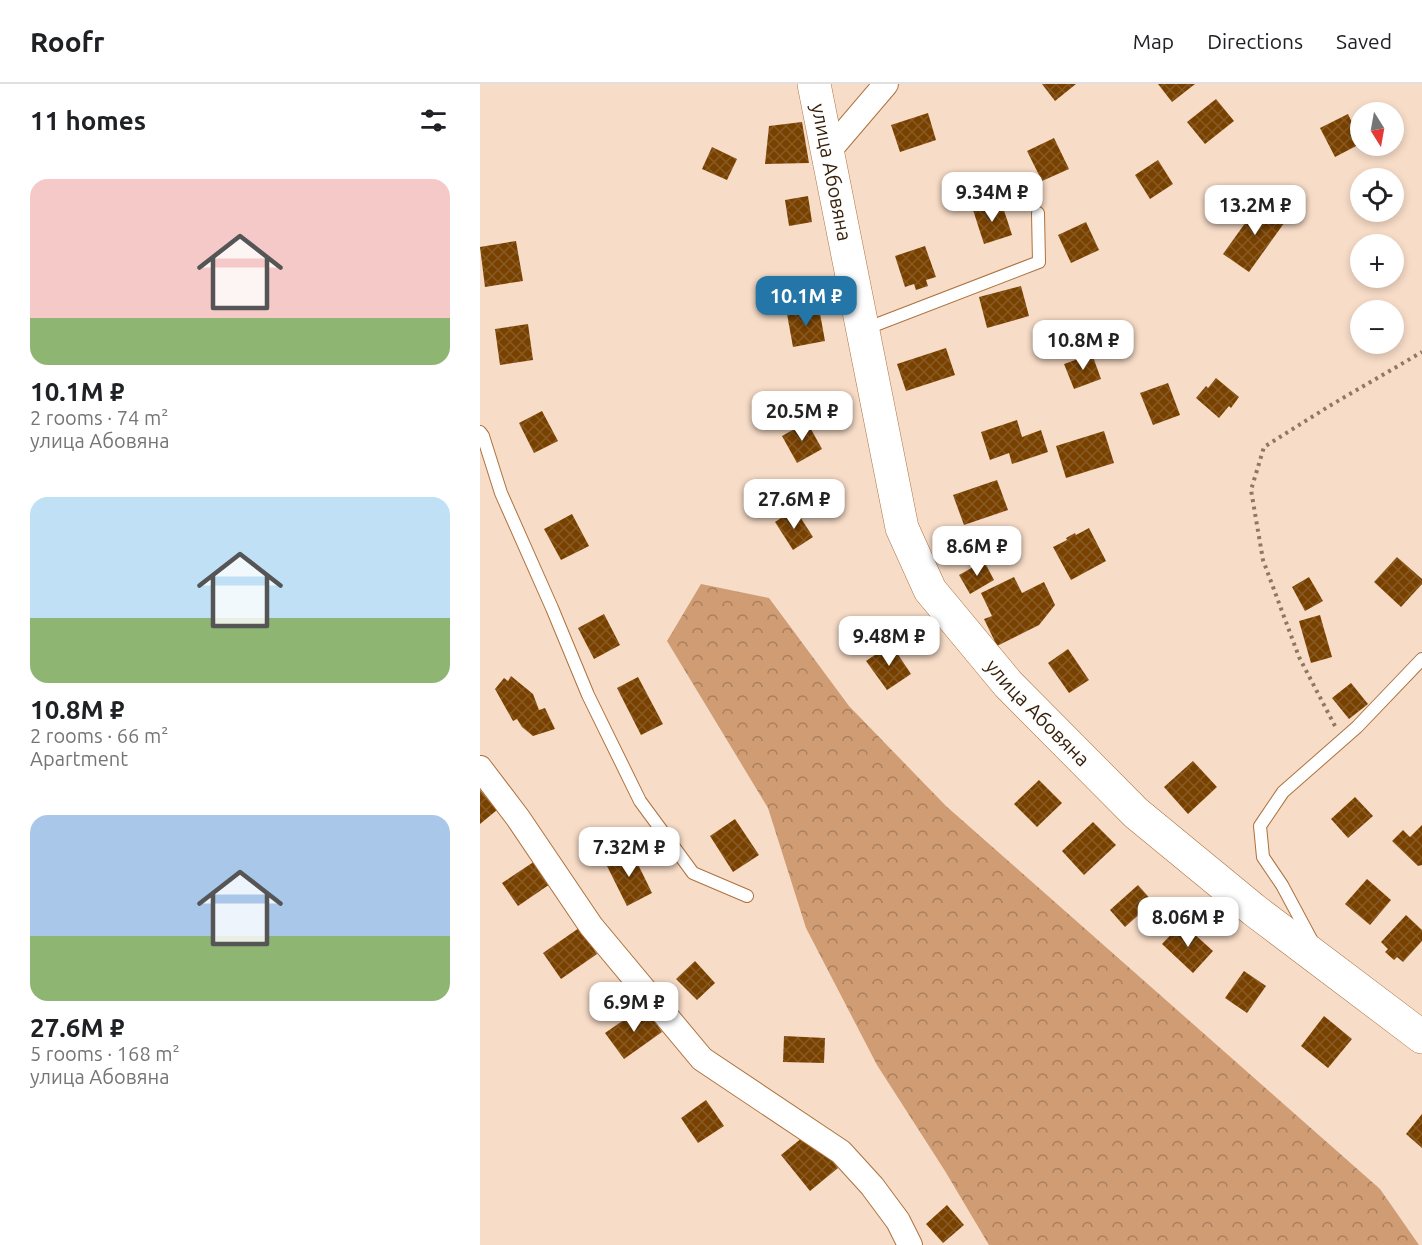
<!DOCTYPE html>
<meta charset="utf-8">
<style>
body{margin:0;font-family:Ubuntu,sans-serif;background:#f6f6f6;color:#202124;height:100vh;display:flex;flex-direction:column;font-size:22px;white-space:nowrap}
*{box-sizing:border-box;margin:0}
p{font-size:20px;color:#757577}
.icon{flex:none;width:33px;height:33px;fill:none;stroke:currentColor;stroke-width:2;stroke-linecap:round;stroke-linejoin:round}
.map{position:relative;flex:1;overflow:hidden}
.sheet{display:flex;flex-direction:column;background:#fff;width:480px}
.sheet>*{flex:none}
.needle{width:39px;rotate:169deg}
.controls{position:absolute;left:870px;top:18px;display:grid;gap:12px}
.controls a{display:grid;place-items:center;width:54px;height:54px;border-radius:50%;background:#fff;box-shadow:0 3px 9px #0003;font-size:30px}
.price{position:absolute;translate:-50% -51px;padding:0 14px;border-radius:12px;background:#fff;color:#222;font-size:20px;line-height:39px;filter:drop-shadow(0 2px 3px #0008)}
.price::after{content:'';position:absolute;left:50%;top:36px;width:18px;height:14px;margin-left:-9px;background:inherit;clip-path:polygon(0 0,100% 0,50% 100%)}
.price.selected{background:#2376a7;color:#fff}
ul{padding:0;list-style:none}
li{display:grid;align-content:center;gap:12px;height:318px;padding:0 30px}
li span{display:grid;place-items:center;height:186px;border-radius:18px;color:#555}
li>.icon{margin-inline-start:auto}
span .icon{width:108px;height:108px;fill:#fffc;stroke-width:1}
li b{font-size:26px}
h2{display:flex;justify-content:space-between;align-items:center;height:72px;padding:0 30px;font-size:26px}
header{display:flex;align-items:center;gap:36px;box-sizing:border-box;height:84px;padding:0 30px;background:#fff;border-bottom:2px solid #e0e0e0}
header strong{font-size:28px}
nav{display:flex;gap:33px;margin-inline-start:auto;font-size:21px}
main{display:flex;flex:1;min-height:0}
.map>svg:first-child{display:block}
</style>
<header>
<strong>Roofr</strong>
<nav><a>Map</a><a>Directions</a><a>Saved</a></nav>
</header>
<main>
<section class="sheet">
<h2>11 homes<svg class="icon" aria-label="filters" viewBox="0 0 24 24"><path d="M4 7h16M4 17h16"/><circle cx="9" cy="7" r="2"/><circle cx="15" cy="17" r="2"/></svg></h2>
<ul>
<li><span style="background:linear-gradient(#f6c9c9 75%,#8fb573 0)"><svg class="icon" aria-label="home" viewBox="0 0 24 24"><path d="M3 11l9-7 9 7M6 9v11h12V9"/></svg></span><div><b>10.1M ₽</b><p>2 rooms · 74 m²</p><p>улица Абовяна</p></div></li>
<li><span style="background:linear-gradient(#bfe0f5 65%,#8fb573 0)"><svg class="icon" aria-label="home" viewBox="0 0 24 24"><path d="M3 11l9-7 9 7M6 9v11h12V9"/></svg></span><div><b>10.8M ₽</b><p>2 rooms · 66 m²</p><p>Apartment</p></div></li>
<li><span style="background:linear-gradient(#a9c7e8 65%,#8fb573 0)"><svg class="icon" aria-label="home" viewBox="0 0 24 24"><path d="M3 11l9-7 9 7M6 9v11h12V9"/></svg></span><div><b>27.6M ₽</b><p>5 rooms · 168 m²</p><p>улица Абовяна</p></div></li>
</ul>
</section>
<div class="map">
<svg width="942" height="1161" viewBox="0 0 942 1161">
<defs>
<pattern id="forest-crowns" width="20" height="18" patternUnits="userSpaceOnUse" patternTransform="scale(1.5)"><rect width="20" height="18" fill="#cf9c74"/><path d="M2 6a3 3 0 1 1 6 0M12 15a3 3 0 1 1 6 0" fill="none" stroke="#a97f5d"/></pattern>
<pattern id="building-cross-hatch" width="8" height="8" patternUnits="userSpaceOnUse" patternTransform="scale(1.5)"><rect width="8" height="8" fill="#794100"/><path d="M0 0l8 8M0 8l8-8" fill="none" stroke="#885a24"/></pattern>
</defs>
<rect width="100%" height="100%" fill="#f7dcc7"/>
<polygon fill="url(#forest-crowns)" points="221,500 289,514 369,622 466,722 900,1105 939,1161 509,1161 465,1087 397,981 326,844 288,724 187,557"/>
<g fill="url(#building-cross-hatch)">
<polygon points="562,0 596,0 575,17"/>
<polygon points="678,0 715,0 692,18"/>
<polygon points="736,15 754,37 725,60 707,38"/>
<polygon points="448,29 456,56 420,68 411,41"/>
<polygon points="868,30 880,55 880,60 855,73 840,44"/>
<polygon points="322,38 329,79 285,80 289,42"/>
<polygon points="574,54 589,85 562,97 547,67"/>
<polygon points="232,63 257,75 247,96 222,85"/>
<polygon points="678,76 693,100 670,115 655,91"/>
<polygon points="328,112 332,138 309,142 305,116"/>
<polygon points="521,117 532,151 504,160 493,126"/>
<polygon points="781,117 807,135 769,188 743,170"/>
<polygon points="606,138 619,166 591,179 578,151"/>
<polygon points="36,157 43,197 5,203 0,163"/>
<polygon points="445,162 456,193 446,196 448,202 436,206 434,200 425,203 415,172"/>
<polygon points="330,198 334,220 310,224 307,202"/>
<polygon points="541,202 549,232 507,244 499,213"/>
<polygon points="339,224 345,257 313,263 307,230"/>
<polygon points="48,240 53,276 20,281 15,245"/>
<polygon points="466,264 475,291 426,307 417,280"/>
<polygon points="612,270 621,295 594,305 584,280"/>
<polygon points="736,294 759,313 751,324 749,322 739,334 716,314 726,302 728,304"/>
<polygon points="688,299 700,331 673,341 660,309"/>
<polygon points="62,327 78,357 54,369 39,339"/>
<polygon points="537,336 542,353 561,346 568,368 532,380 529,369 510,376 501,348"/>
<polygon points="327,338 342,365 317,379 302,352"/>
<polygon points="624,347 634,379 586,394 576,362"/>
<polygon points="517,396 528,426 484,441 473,411"/>
<polygon points="315,425 333,453 313,466 295,438"/>
<polygon points="92,430 109,462 81,476 64,445"/>
<polygon points="609,444 626,477 591,496 573,463 587,456 586,454 595,449 596,451"/>
<polygon points="917,473 942,495 942,500 921,523 894,498"/>
<polygon points="504,477 514,496 490,510 479,491"/>
<polygon points="534,493 542,509 564,498 575,521 559,541 517,562 504,535 512,532 501,509"/>
<polygon points="829,493 843,517 825,527 812,503"/>
<polygon points="124,530 140,561 114,575 98,544"/>
<polygon points="840,531 852,573 831,579 819,537"/>
<polygon points="411,560 431,590 407,606 386,577"/>
<polygon points="588,565 609,596 589,609 568,579"/>
<polygon points="31,592 53,610 59,626 65,624 75,645 53,652 42,643 37,635 33,637 15,605 24,594 28,597"/>
<polygon points="158,593 183,640 161,651 137,604"/>
<polygon points="871,599 888,620 869,635 852,614"/>
<polygon points="713,677 737,703 708,730 684,703"/>
<polygon points="559,696 582,719 557,743 534,720"/>
<polygon points="0,706 17,726 0,740"/>
<polygon points="875,713 893,732 868,754 851,735"/>
<polygon points="255,735 279,771 253,788 230,752"/>
<polygon points="613,738 636,761 604,791 582,767"/>
<polygon points="942,741 942,781 938,782 912,757 923,746 930,753"/>
<polygon points="151,766 172,809 147,822 125,778"/>
<polygon points="61,773 76,796 38,822 22,799"/>
<polygon points="887,795 911,816 890,841 865,820"/>
<polygon points="658,801 673,818 645,843 630,826"/>
<polygon points="926,831 942,846 942,857 923,878 917,873 914,876 905,868 908,865 901,858"/>
<polygon points="702,839 733,867 713,889 682,860"/>
<polygon points="99,844 117,870 81,895 63,869"/>
<polygon points="215,877 235,899 217,916 196,895"/>
<polygon points="764,887 786,902 767,929 745,914"/>
<polygon points="164,922 182,948 144,975 125,949"/>
<polygon points="844,932 872,955 848,984 821,962"/>
<polygon points="304,952 345,954 344,979 303,978"/>
<polygon points="226,1016 244,1042 218,1059 201,1034"/>
<polygon points="942,1030 942,1064 926,1050"/>
<polygon points="328,1049 358,1084 330,1107 301,1071"/>
<polygon points="467,1121 484,1141 463,1159 446,1140"/>
</g>
<g fill="none" stroke-linecap="round" stroke-linejoin="round">
<defs>
<g id="lane">
<polyline points="385,245 559,178 558,129"/>
<polyline points="0,348 3,352 21,409 72,524 108,611 160,717 213,789 267,812"/>
<polyline points="832,857 802,801 783,773 780,742 803,708 877,643 942,575"/>
</g>
<g id="street">
<polyline points="348,68 406,0"/>
<polyline points="0,684 38,734 111,842 222,975 361,1068 392,1102 418,1137 430,1161"/>
</g>
<g id="secondary">
<path id="s1" d="M334,0L422,444L450,506L528,600L656,729L774,826L942,953"/>
</g>
</defs>
<use href="#lane" stroke="#ae723d" stroke-width="14"/>
<use href="#street" stroke="#ae723d" stroke-width="26"/>
<use href="#secondary" stroke="#ae723d" stroke-width="34"/>
<polyline stroke="#907761" stroke-width="4" stroke-dasharray="3 4.5" stroke-linecap="butt" points="855,642 819,573 783,476 771,406 784,363 851,321 942,268"/>
<use href="#lane" stroke="#fff" stroke-width="12"/>
<use href="#street" stroke="#fff" stroke-width="24"/>
<use href="#secondary" stroke="#fff" stroke-width="33"/>
</g>
<g text-anchor="middle" stroke-width="6" stroke-linejoin="round" paint-order="stroke">
<g font-size="20" fill="#361e07" stroke="#fff">
<text dy="7" stroke="none"><textPath href="#s1" startOffset="90">улица Абовяна</textPath></text>
<text dy="7" stroke="none"><textPath href="#s1" startOffset="684">улица Абовяна</textPath></text>
</g>
</g>
</svg>
<div class="controls">
<a><svg class="needle" viewBox="-14 -14 28 28"><path d="M0-13l5 13h-10z" fill="#e53935"/><path d="M0 13l5-13h-10z" fill="#757577"/></svg></a>
<a><svg class="icon" aria-label="locate" viewBox="0 0 24 24"><circle cx="12" cy="12" r="6"/><path d="M12 2v4M12 18v4M2 12h4M18 12h4"/></svg></a>
<a>+</a>
<a>−</a>
</div>
<b class="price" style="left:512px;top:139px">9.34M ₽</b>
<b class="price" style="left:775px;top:152px">13.2M ₽</b>
<b class="price selected" style="left:326px;top:243px">10.1M ₽</b>
<b class="price" style="left:603px;top:287px">10.8M ₽</b>
<b class="price" style="left:322px;top:358px">20.5M ₽</b>
<b class="price" style="left:314px;top:446px">27.6M ₽</b>
<b class="price" style="left:497px;top:493px">8.6M ₽</b>
<b class="price" style="left:409px;top:583px">9.48M ₽</b>
<b class="price" style="left:149px;top:794px">7.32M ₽</b>
<b class="price" style="left:708px;top:864px">8.06M ₽</b>
<b class="price" style="left:154px;top:949px">6.9M ₽</b>
</div>
</main>
